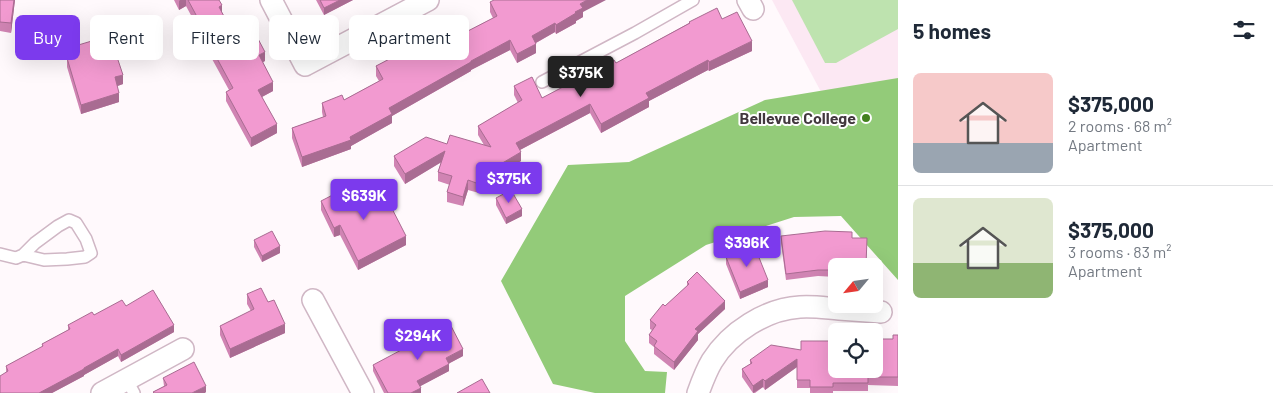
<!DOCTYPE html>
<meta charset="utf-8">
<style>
body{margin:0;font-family:Barlow,sans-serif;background:#f6f6f7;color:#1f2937;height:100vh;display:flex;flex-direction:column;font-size:19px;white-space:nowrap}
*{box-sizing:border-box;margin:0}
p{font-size:16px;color:#747a83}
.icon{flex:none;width:28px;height:28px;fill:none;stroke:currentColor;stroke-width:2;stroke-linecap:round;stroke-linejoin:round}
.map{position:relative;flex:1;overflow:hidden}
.sheet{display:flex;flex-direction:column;background:#fff;width:375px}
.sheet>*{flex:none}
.guide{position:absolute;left:15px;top:15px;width:475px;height:45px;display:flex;gap:10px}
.needle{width:32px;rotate:241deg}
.controls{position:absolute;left:828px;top:258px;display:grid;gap:10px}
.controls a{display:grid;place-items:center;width:55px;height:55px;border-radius:8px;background:#fff;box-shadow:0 5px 20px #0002;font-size:25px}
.price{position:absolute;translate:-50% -42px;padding:0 11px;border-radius:5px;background:#7c3aed;color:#fff;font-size:16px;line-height:32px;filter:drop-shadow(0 1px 2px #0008)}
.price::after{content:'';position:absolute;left:50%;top:30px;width:15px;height:11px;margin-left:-8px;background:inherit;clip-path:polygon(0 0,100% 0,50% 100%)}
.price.on{background:#222;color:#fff}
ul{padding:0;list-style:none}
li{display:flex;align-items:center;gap:15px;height:125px;padding:0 15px}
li+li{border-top:1px solid #e0e1e3}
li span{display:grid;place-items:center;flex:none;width:140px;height:100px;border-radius:8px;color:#555}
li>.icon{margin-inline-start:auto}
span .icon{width:60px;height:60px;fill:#fffc;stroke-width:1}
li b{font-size:21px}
h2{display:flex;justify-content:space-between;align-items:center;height:60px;padding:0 15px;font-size:21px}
.tag{padding:0 18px;border-radius:8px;background:#fff;box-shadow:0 5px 20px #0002;font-size:18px;line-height:45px}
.tag.on{background:#7c3aed;color:#fff}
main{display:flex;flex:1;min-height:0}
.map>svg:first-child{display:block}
</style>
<main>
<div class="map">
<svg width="898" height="393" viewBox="0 0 898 393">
<rect width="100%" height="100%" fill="#fff9fc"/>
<polygon fill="#fce8f3" points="772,0 898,0 898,236"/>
<polygon fill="#bee3af" points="792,0 898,0 898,29 836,63 825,63"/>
<polygon fill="#93cb79" points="898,78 898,280 841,216 794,217 706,245 625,296 625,341 645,371 667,372 665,393 595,393 553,384 501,281 568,165 629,162 765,100"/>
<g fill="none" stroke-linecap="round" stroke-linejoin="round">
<defs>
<g id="service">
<polyline points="542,82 635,33 693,0"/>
<polyline points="0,254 16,258 23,255 35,243 58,226 69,220 76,223 86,239 91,253 85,257 67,259 44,260 23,255"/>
<polyline points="127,380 134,393"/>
</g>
<g id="minor">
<polyline points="271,0 305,65 428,0"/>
<polyline points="748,0 753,9"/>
<polyline points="313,300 363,393"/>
<polyline points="102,393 183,349"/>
<path d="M698,393C702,382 706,371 712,361C730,332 766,309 800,307C813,306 826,308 839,309C853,310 867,311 881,312"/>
</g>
</defs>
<use href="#service" stroke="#d0b7c5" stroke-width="14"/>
<use href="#minor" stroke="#d0b7c5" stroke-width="24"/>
<use href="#service" stroke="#fff" stroke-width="11"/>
<use href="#minor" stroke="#fff" stroke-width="21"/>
</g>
<g fill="#d084b3">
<polygon points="0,0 15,0 11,33 0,31"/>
<polygon points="174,0 219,0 222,13 239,44 265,61 263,62 273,91 262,97 277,133 251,147 226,101 226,92 229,90 200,37 200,32 186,6 179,10"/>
<polygon points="316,0 353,0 324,15"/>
<polygon points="490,2 583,12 583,17 576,21 576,23 556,34 555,32 536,43 536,53 517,63 510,50 471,70 471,71 392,116 392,123 351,146 351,149 302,167 292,138 292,128 323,117 322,112 322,103 344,100 379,81 376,76 376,66 402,52 402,50 429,57 464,37 464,33 493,18 490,12"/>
<polygon points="722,19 752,51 709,71 708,70 649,101 649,107 601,133 590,113 520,150 521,161 499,174 494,173 484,179 479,193 468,190 463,206 447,202 447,192 450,185 438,181 438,172 441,162 405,184 394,166 394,156 447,144 484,145 478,135 478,126 518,103 514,95 514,86 542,98 616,63 689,23 689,22"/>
<polygon points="75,46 112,59 123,84 117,86 119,102 81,114 67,67 67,58 75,55"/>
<polygon points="496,198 522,216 506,224 496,205"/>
<polygon points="321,201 364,203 406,245 358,270 340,235 334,237 321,210"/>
<polygon points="781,236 836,266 836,277 818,276 786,280 781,243"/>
<polygon points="254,240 280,253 262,262 254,247"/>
<polygon points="726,257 768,287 740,299 726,264"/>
<polygon points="687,282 725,309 698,334 698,340 674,370 654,354 654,347 649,343 649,335 652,330 650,329 650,320 687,286"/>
<polygon points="247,294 268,302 285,333 230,358 220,335 220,326 251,311 247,304"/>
<polygon points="126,306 174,332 121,362 118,356 84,375 84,376 52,393 0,393 6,373 6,366 42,347 42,344 68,330 68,325 94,315"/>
<polygon points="898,335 898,386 868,385 868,391 833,391 833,393 810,393 810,388 797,388 797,367 765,390 763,387 755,393 753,393 742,377 742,369 750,364 750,360 801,350 836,341 893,339"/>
<polygon points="463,356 448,364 449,371 420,386 421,393 384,393 373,371 373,365"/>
<polygon points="163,378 206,392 153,393 153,392 164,386"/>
</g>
<g fill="#a96c92">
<polygon points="14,0 15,0 11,33 11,23"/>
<polygon points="180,0 186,0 186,6 179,10 179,1"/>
<polygon points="340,0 353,0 324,15 324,8"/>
<polygon points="587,0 606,0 583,12 583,17 576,21 576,23 556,34 556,25 575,12 580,4"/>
<polygon points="222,5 222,14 219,7"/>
<polygon points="555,23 555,32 532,45 532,36"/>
<polygon points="510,40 510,50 471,70 471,71 392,116 392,123 351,146 351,149 302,167 302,157 350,137 389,108 471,61"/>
<polygon points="752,41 752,51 709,71 709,62"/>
<polygon points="536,44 536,53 517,63 517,54"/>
<polygon points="265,52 265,61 259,64 259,55"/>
<polygon points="708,60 708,70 649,101 649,107 601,133 601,124 646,93"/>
<polygon points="123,75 123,84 115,87 115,77"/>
<polygon points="273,82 273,91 258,99 258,90"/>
<polygon points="119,93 119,102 81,114 81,105"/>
<polygon points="590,104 590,113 516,152 516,143"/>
<polygon points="277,124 277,133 251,147 251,138"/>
<polygon points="445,151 445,160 405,184 405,174"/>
<polygon points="521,152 521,161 499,174 499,165"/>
<polygon points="494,163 494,173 484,179 479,193 479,184 484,169"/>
<polygon points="468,180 468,190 463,206 463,197"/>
<polygon points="522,209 522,216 506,224 506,218"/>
<polygon points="340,225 340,235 334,237 334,228"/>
<polygon points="406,236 406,245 358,270 358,261"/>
<polygon points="280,246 280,253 262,262 262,256"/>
<polygon points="768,280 768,287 740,299 740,292"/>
<polygon points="725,301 725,309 698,334 698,340 674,370 674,362 695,329"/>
<polygon points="285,324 285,333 230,358 230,349"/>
<polygon points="174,325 174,332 121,362 121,355"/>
<polygon points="118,349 118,356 84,375 84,376 52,393 39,393"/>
<polygon points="463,349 463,356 446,365 446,358"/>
<polygon points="797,359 797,367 765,390 765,381"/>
<polygon points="449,364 449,371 417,388 417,381"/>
<polygon points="763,379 763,387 753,393 753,386"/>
<polygon points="206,386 206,392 205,393 192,393"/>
<polygon points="421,388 421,393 411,393"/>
</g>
<g fill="#f29ad0" stroke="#a96c92">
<polygon points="0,0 14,0 11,23 0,22"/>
<polygon points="188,0 219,0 222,5 219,7 239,44 256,35 265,52 259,55 273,82 258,90 277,124 251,138 226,92 233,88 200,27 202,26"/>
<polygon points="320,0 340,0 324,8"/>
<polygon points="494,0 587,0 580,4 583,8 575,12 576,13 556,25 555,23 532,36 536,44 517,54 510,40 471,61 471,62 389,108 392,114 350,137 351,140 302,157 292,128 326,116 322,103 342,95 344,100 383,79 376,66 403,52 402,50 419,40 429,57 465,36 464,33 497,16 490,2"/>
<polygon points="717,8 722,19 737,12 752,41 709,62 708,60 646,93 649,98 601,124 590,104 516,143 521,152 499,165 494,163 484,169 479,184 468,180 463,197 447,192 452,176 438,172 445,151 405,174 394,156 426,137 447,144 450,135 491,147 478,126 522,100 514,86 532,77 542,98 614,60 616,63 690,23 689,22"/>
<polygon points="105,37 112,59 117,57 123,75 115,77 119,93 81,105 67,58 78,54 75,46"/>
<polygon points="354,184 364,203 384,193 406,236 358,261 340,225 334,228 321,201"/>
<polygon points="511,190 522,209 506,218 496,198"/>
<polygon points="272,231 280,246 262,256 254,240"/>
<polygon points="825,231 852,232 852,238 867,238 866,266 836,266 836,270 818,270 786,274 781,236"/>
<polygon points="754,245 768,280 740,292 726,257"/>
<polygon points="697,272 725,301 695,329 698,331 674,362 654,346 657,341 649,335 656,325 650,320 663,304 665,306 689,284 687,282"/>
<polygon points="261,288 268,302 274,300 285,324 230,349 220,326 254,309 247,294"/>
<polygon points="153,290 174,325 121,355 118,349 84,368 84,369 39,393 0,393 0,376 8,371 6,366 43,346 42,344 70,329 68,325 92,312 94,315 122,300 126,306"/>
<polygon points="450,324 463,349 446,358 449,364 417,381 421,388 411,393 388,393 373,365"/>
<polygon points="893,335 898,335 898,377 868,377 868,383 833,383 833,387 810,387 810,380 797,380 797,359 765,381 763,379 753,386 742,369 752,363 750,360 771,345 801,350 801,341 836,341 836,369 874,369 874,339 893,339"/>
<polygon points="194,362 206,386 192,393 154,393 153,392 167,385 163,378"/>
<polygon points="482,379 490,393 457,393"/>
</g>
<circle fill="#43811e" stroke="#fff" stroke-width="2" cx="866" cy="118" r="5"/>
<g text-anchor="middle" stroke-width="4" stroke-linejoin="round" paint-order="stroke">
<g font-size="16" font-weight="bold" fill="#42383e" stroke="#fff" text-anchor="end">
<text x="856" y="124">Bellevue College</text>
</g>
</g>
</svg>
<div class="controls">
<a><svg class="needle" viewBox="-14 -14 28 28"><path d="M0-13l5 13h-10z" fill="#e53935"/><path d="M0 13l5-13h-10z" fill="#747a83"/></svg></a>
<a><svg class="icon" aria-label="locate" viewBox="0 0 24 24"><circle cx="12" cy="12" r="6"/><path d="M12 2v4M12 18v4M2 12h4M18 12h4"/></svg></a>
</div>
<b class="price on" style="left:581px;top:98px">$375K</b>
<b class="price" style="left:509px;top:204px">$375K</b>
<b class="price" style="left:364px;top:221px">$639K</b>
<b class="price" style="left:747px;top:268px">$396K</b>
<b class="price" style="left:418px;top:361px">$294K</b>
<div class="guide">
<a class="tag on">Buy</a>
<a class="tag">Rent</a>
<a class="tag">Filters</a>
<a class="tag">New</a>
<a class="tag">Apartment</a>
</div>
</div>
<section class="sheet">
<h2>5 homes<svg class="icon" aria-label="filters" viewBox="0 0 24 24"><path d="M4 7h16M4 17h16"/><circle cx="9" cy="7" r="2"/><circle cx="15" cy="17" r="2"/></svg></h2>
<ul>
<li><span style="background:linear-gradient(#f6c9c9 70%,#9aa5b1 0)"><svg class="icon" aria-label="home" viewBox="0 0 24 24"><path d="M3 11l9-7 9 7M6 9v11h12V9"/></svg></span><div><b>$375,000</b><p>2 rooms · 68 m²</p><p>Apartment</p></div></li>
<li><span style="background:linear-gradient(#dfe7d0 65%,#8fb573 0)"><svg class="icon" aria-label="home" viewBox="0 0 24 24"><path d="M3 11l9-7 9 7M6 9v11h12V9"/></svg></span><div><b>$375,000</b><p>3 rooms · 83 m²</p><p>Apartment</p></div></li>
</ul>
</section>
</main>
